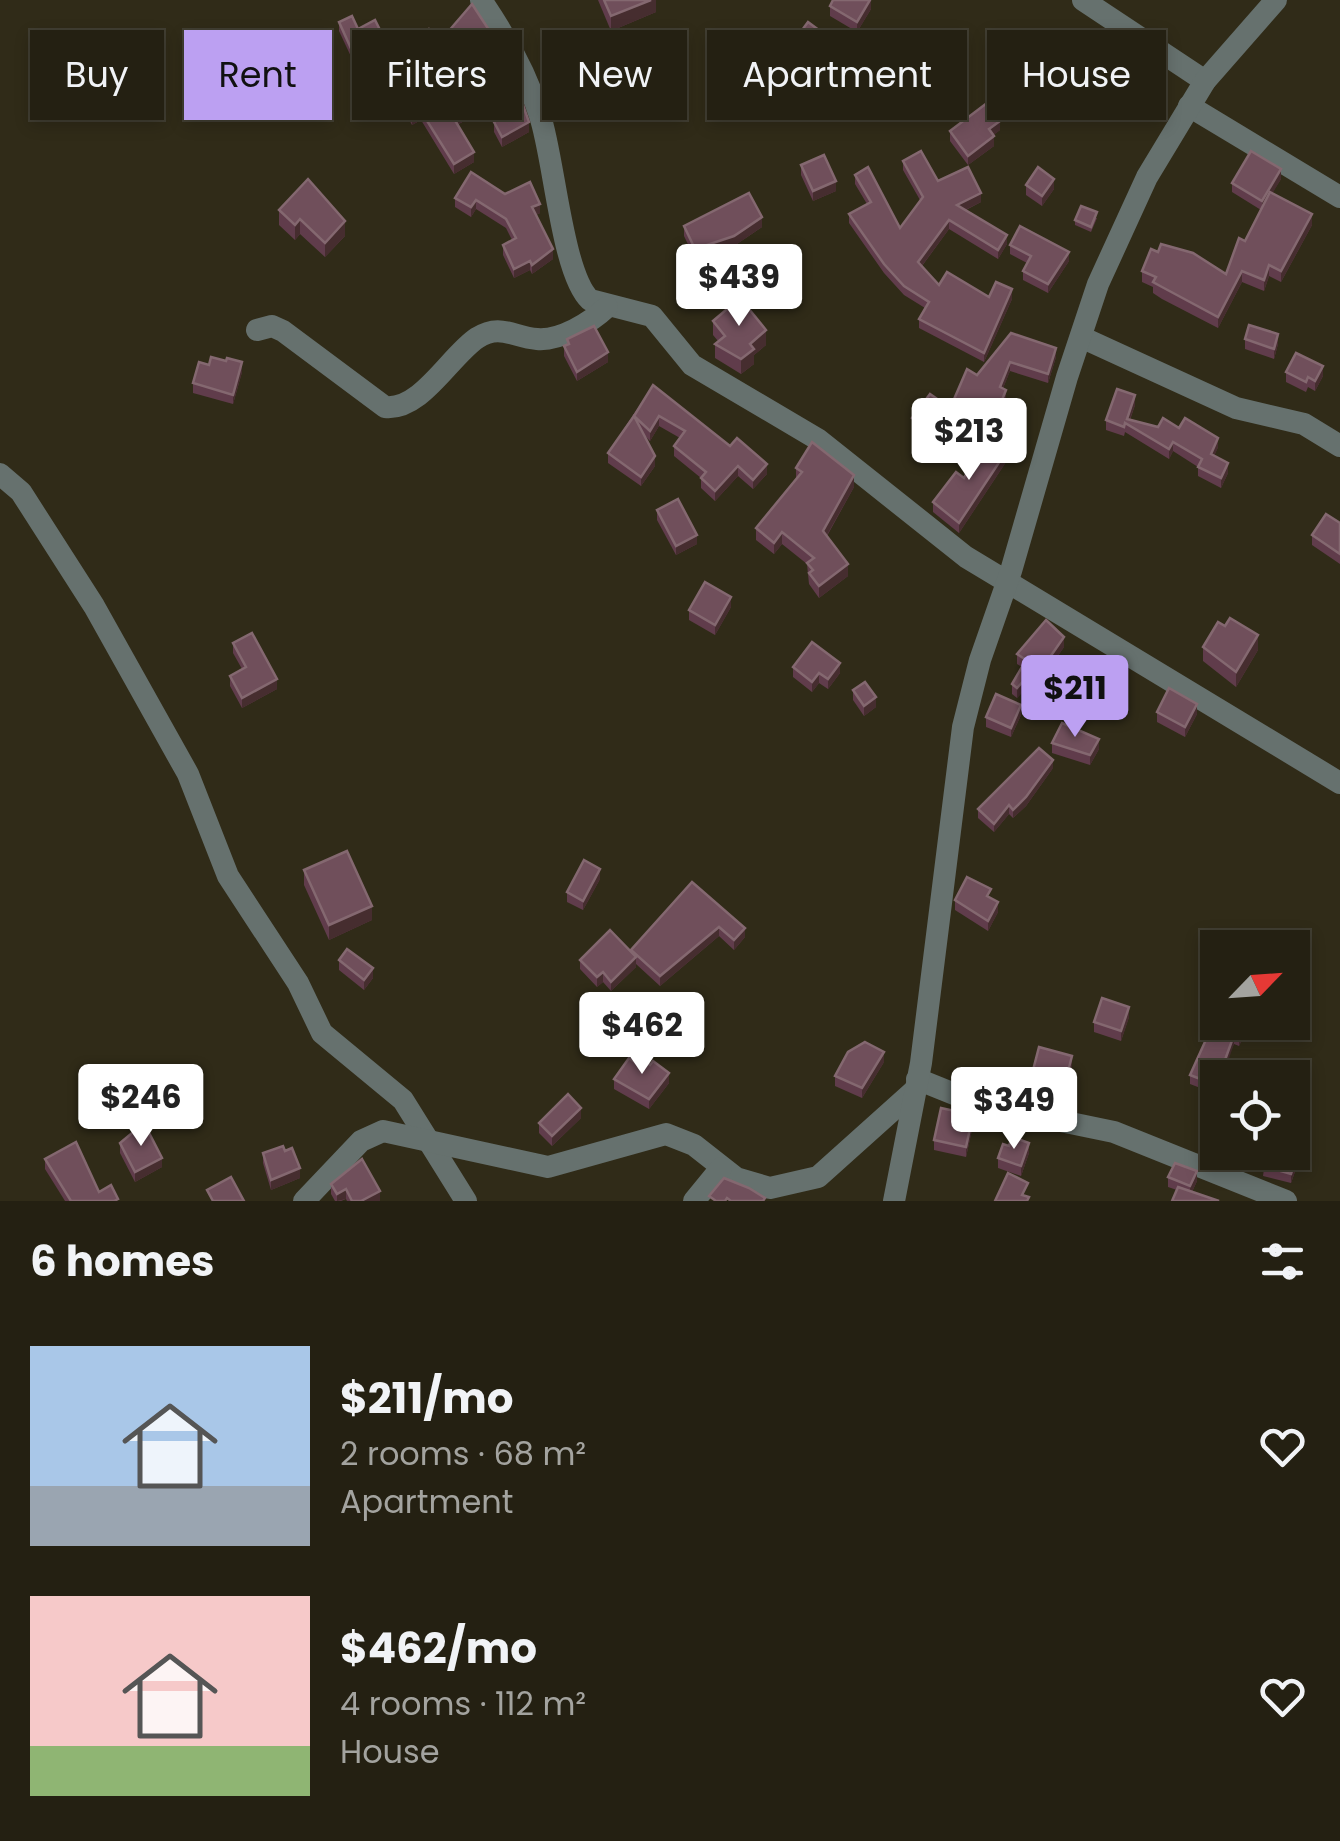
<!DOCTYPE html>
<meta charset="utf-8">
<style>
body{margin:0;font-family:Poppins,sans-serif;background:#302d20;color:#f1f3f6;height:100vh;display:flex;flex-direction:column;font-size:38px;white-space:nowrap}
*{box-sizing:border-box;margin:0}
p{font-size:32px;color:#a3a39f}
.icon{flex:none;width:55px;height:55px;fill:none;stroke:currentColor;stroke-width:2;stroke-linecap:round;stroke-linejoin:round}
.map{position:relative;height:1201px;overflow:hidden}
.panel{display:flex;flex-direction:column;background:#242012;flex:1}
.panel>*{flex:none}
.top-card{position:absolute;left:30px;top:30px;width:1280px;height:90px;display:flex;gap:20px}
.needle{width:65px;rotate:65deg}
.tools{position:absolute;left:1200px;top:930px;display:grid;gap:20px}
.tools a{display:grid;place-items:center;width:110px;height:110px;border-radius:0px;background:#242012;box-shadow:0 5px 15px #0003,0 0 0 2px #413e32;font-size:50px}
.price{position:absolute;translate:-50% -85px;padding:0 22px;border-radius:10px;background:#fff;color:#222;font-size:32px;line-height:65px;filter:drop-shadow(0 2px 5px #0008)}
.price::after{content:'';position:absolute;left:50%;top:60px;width:30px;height:22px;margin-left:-15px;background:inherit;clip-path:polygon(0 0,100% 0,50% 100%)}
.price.active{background:#bca0f2;color:#111}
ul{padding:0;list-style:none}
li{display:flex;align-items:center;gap:30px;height:250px;padding:0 30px}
li span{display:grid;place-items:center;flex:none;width:280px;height:200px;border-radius:0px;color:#555}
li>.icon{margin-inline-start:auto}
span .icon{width:120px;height:120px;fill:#fffc;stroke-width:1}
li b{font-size:42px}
h2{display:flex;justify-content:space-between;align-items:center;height:120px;padding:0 30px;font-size:42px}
.chip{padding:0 35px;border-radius:0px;background:#242012;box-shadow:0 5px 15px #0003,0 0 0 2px #413e32;font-size:35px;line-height:90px}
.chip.active{background:#bca0f2;color:#111}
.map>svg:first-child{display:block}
</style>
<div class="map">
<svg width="1340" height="1201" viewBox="0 0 1340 1201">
<rect width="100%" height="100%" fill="#302b18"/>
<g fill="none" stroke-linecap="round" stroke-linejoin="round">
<g stroke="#66716e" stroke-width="22">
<path d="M481,0C505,35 527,75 540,116C554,157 562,274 590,300L652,316L692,365L819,440L966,557L1340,783"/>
<polyline points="1083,0 1205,81"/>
<polyline points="1189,106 1340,197"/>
<path d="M257,330L272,326L283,331L385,407C421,411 450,356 477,338C500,323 513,337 537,339C560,341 590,323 607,307"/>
<polyline points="1081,337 1236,408 1304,424 1340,446"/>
<polyline points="0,474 21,492 94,606 188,774 228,876 298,983 322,1033 403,1100 466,1201"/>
<polyline points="917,1079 979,1104 1114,1132 1286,1201"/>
<polyline points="304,1201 361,1141 383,1131 548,1167 666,1134 694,1145 736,1178 770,1188 818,1177 915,1090"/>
<polyline points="694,1201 721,1168"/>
<polyline points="894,1201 921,1063 963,727 980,660 1011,571 1067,377 1098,284 1147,177 1205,81 1276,0"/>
</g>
</g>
<g fill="#603c4b">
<polygon points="598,0 656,0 656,12 611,31"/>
<polygon points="830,6 871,9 857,32 830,16"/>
<polygon points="339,22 358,29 385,49 354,63 339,31"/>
<polygon points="441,40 489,40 485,45 485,55 467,75 444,55 427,73 412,58 412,48"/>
<polygon points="794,41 835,52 820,71 794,51"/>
<polygon points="405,102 477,114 457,125 474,162 454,174 421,120 412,125 405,112"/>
<polygon points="494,122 529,132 502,147 494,132"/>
<polygon points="1000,130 993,135 994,146 968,165 950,141 950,131"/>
<polygon points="903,161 938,181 981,202 966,210 1007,244 998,259 949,229 922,266 939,285 989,297 1012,299 984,362 919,328 919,319 925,308 904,295 884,273 849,223 849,214 867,204 855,184 855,175 900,228 920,200 903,170"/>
<polygon points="801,165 836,191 813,201 801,175"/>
<polygon points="1281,179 1272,193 1312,225 1281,282 1269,276 1264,291 1242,282 1218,328 1162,299 1153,293 1153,287 1142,282 1142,271 1226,274 1261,210 1232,192 1232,183"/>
<polygon points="1026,185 1054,189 1042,206 1026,195"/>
<polygon points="505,194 540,213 536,215 553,259 532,274 530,270 514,278 503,255 503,245 512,240 506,228 476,209 471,217 455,207 455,198"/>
<polygon points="279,210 345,236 325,257 300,234 295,240 279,225"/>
<polygon points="1097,218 1091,232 1075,225 1075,220"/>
<polygon points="684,226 762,227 734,246 695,259 684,236"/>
<polygon points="1010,245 1069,261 1048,293 1023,280 1023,271 1027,263 1010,254"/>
<polygon points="713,321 766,345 754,355 754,364 741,374 715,358 715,344 718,341 713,335"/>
<polygon points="1011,333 1056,357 1048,383 1010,371 1003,388 1006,399 1000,414 992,410 988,418 971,411 966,420 952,413 952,404"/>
<polygon points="567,339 608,362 577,381 564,356 564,346 567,345"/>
<polygon points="1245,339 1278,344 1274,359 1245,349"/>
<polygon points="226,361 242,372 233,404 193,393 193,383 209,365"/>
<polygon points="1286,372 1323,376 1315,391 1308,387 1306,392 1286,382"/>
<polygon points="653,385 767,474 753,489 738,476 715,501 701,488 701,478 674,456 674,446 680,438 659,426 650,441 644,435 655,466 641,486 608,463 608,453"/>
<polygon points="1135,405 1130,420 1158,427 1179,428 1218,447 1214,456 1228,473 1221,488 1198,476 1198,467 1173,451 1169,459 1125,432 1124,436 1106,430 1106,420"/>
<polygon points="946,415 928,440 912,428 912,418"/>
<polygon points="1006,462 959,533 933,512 933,502 964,478"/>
<polygon points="796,468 854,487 827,536 848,576 819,598 809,584 807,564 782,544 774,554 756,540 756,528 796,479"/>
<polygon points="657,510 697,544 676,555 657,520"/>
<polygon points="1340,523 1340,564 1312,545 1312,535"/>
<polygon points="731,607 715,635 689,620 689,610"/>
<polygon points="233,643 277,689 242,708 230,686 230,676 242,669 233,653"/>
<polygon points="1064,647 1034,690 1028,686 1017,698 1012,694 1012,684 1022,667 1017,664 1017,654"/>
<polygon points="1203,647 1258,650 1236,687 1203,661"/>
<polygon points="793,667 840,673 828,689 819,683 812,692 793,677"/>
<polygon points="853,690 876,707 864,716 853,700"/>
<polygon points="1157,712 1197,714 1185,737 1157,722"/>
<polygon points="1021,715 1011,737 986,727 986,717"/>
<polygon points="1052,743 1099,749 1090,765 1052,753"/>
<polygon points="1053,768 1026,806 1013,818 1009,814 994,832 978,818 978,809"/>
<polygon points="304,870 372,920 329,940 304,885"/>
<polygon points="600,879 583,910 567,902 567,892"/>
<polygon points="692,882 745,937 734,950 719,936 660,986 636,964 636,967 611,991 603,982 597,987 580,969 580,960 631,952"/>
<polygon points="991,898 998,912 988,931 955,910 955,900"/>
<polygon points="339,960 373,978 364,990 339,970"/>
<polygon points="1218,992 1218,1022 1250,1022 1239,1046 1234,1044 1218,1078 1216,1094 1190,1084 1190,1075 1216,1017 1209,1013 1209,1004"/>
<polygon points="1129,1017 1121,1041 1094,1032 1094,1022"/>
<polygon points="884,1062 862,1098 835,1086 835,1076"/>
<polygon points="636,1063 650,1065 669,1083 649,1109 614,1089 614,1079"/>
<polygon points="1072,1066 1064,1097 1040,1090 1040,1086 1032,1084 1032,1074"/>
<polygon points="581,1118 552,1146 539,1133 539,1123"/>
<polygon points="973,1125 966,1157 934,1150 934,1140"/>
<polygon points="120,1143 162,1167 135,1182 120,1153"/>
<polygon points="1009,1146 1029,1153 1021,1176 998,1168 998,1158"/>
<polygon points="1244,1152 1292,1152 1297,1166 1291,1183 1263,1176 1265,1162"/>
<polygon points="263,1153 300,1178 271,1190 263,1163"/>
<polygon points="45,1159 99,1192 118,1201 65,1201 45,1169"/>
<polygon points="1168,1177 1197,1181 1192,1192 1177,1190 1168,1187"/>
<polygon points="331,1184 380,1201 347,1201 346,1199 341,1201 335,1201 331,1194"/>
</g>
<g fill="#462d2f">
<polygon points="651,0 656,0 656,12 611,31 611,16"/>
<polygon points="871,0 871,9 857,32 857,22"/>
<polygon points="489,30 489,40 485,45 485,55 467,75 467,65 480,41"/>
<polygon points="385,40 385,49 354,63 354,55"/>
<polygon points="835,42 835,52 820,71 820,61"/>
<polygon points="444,45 444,55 427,73 427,63"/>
<polygon points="477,104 477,114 453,127 453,117"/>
<polygon points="421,111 421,120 412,125 412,115"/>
<polygon points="1000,121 1000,130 989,139 989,129"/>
<polygon points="529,122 529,132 502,147 502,137"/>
<polygon points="994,136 994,146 968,165 968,156"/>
<polygon points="474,152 474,162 454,174 454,164"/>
<polygon points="1281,169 1281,179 1262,211 1262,201"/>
<polygon points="1054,179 1054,189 1042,206 1042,196"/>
<polygon points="836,181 836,191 813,201 813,191"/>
<polygon points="981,193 981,202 957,214 957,205"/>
<polygon points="476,200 476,209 471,217 471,207"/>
<polygon points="540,204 540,213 532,217 532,207"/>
<polygon points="1312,214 1312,225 1281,282 1281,271"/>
<polygon points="762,217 762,227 734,246 695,259 695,249"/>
<polygon points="300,219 300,234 295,240 295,225"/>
<polygon points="949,220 949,229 918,271 918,262"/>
<polygon points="345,221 345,236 325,257 325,243"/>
<polygon points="1007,235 1007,244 998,259 998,250"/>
<polygon points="553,249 553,259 532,274 532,265"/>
<polygon points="1069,252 1069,261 1048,293 1048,284"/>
<polygon points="530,261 530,270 514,278 514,269"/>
<polygon points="1269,265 1269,276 1264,291 1264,280"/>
<polygon points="1242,271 1242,282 1218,328 1218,317"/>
<polygon points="1012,289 1012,299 984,362 984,353"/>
<polygon points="766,330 766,345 754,355 754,364 741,374 741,359 750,344"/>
<polygon points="1278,334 1278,344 1274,359 1274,349"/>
<polygon points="1056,348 1056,357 1048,383 1048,374"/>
<polygon points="608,352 608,362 577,381 577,372"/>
<polygon points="242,362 242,372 233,404 233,395"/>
<polygon points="1010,362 1010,371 1000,396 1000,387"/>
<polygon points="1323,366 1323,376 1315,391 1315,381"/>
<polygon points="1006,390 1006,399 1000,414 1000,405"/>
<polygon points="1135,395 1135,405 1128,424 1127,419"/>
<polygon points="971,402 971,411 966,420 966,411"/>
<polygon points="946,405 946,415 928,440 928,430"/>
<polygon points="659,416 659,426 650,441 650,431"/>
<polygon points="1218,438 1218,447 1211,464 1211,454"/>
<polygon points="1173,442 1173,451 1169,459 1169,449"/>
<polygon points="1006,452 1006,462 959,533 959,523"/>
<polygon points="655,456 655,466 641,486 641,477"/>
<polygon points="1228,463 1228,473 1221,488 1221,478"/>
<polygon points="767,464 767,474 753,489 753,480"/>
<polygon points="738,466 738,476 715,501 715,491"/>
<polygon points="854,475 854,487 823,542 823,531"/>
<polygon points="782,532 782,544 774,554 774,543"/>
<polygon points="697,535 697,544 676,555 676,546"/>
<polygon points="848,564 848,576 819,598 819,586"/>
<polygon points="731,597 731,607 715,635 715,625"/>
<polygon points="1258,635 1258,650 1236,687 1236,672"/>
<polygon points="1064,637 1064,647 1034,690 1034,680"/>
<polygon points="840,663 840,673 828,689 828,679"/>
<polygon points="819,673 819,683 812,692 812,682"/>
<polygon points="1028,676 1028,686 1017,698 1017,688"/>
<polygon points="277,679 277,689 242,708 242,698"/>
<polygon points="876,697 876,707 864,716 864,706"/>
<polygon points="1197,704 1197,714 1185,737 1185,727"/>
<polygon points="1021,705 1021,715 1011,737 1011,728"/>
<polygon points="1099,739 1099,749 1090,765 1090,755"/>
<polygon points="1053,760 1053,768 1026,806 1013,818 1013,810"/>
<polygon points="1009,805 1009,814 994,832 994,824"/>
<polygon points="600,869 600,879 583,910 583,901"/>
<polygon points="998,902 998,912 988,931 988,921"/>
<polygon points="372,906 372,920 329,940 329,925"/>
<polygon points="719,927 719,936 660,986 660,976"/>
<polygon points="745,928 745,937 734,950 734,940"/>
<polygon points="636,957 636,967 611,991 611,982"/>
<polygon points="373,968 373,978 364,990 364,980"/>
<polygon points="603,972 603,982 597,987 597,977"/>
<polygon points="1129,1007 1129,1017 1121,1041 1121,1031"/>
<polygon points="1246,1022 1250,1022 1239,1046 1239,1037"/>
<polygon points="1234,1035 1234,1044 1222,1078 1219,1078"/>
<polygon points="884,1052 884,1062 862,1098 862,1088"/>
<polygon points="1072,1056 1072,1066 1064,1097 1064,1087"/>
<polygon points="669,1073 669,1083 649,1109 649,1099"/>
<polygon points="581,1108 581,1118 552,1146 552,1136"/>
<polygon points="973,1115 973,1125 966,1157 966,1147"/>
<polygon points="1029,1143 1029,1153 1021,1176 1021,1166"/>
<polygon points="1297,1156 1297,1166 1291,1183 1291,1174"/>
<polygon points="162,1158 162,1167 135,1182 135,1172"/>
<polygon points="300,1168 300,1178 271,1190 271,1180"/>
<polygon points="1197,1171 1197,1181 1190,1196 1190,1186"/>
<polygon points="346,1189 346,1199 337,1201 337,1194"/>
<polygon points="380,1191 380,1201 361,1201"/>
</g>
<g fill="#704f5b" stroke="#846870" stroke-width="2.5">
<polygon points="604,0 651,0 611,16"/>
<polygon points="833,0 870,0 857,22 830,6"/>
<polygon points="472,4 489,30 480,41 485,45 467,65 444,45 427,63 412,48 429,29 441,40"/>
<polygon points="352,16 358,29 375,20 385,40 354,55 339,22"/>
<polygon points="808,22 835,42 820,61 794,41"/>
<polygon points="462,73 477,104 453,117 474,152 454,164 421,111 412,115 405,102"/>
<polygon points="987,103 1000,121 989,129 994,136 968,156 950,131"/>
<polygon points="523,105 529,122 502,137 494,122"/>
<polygon points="921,151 938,181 968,167 981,193 957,205 1007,235 998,250 949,220 918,262 939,285 947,272 989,297 996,282 1012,289 984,353 919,319 929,302 904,286 884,264 849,214 871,202 855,175 868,167 900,228 923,197 903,161"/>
<polygon points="1251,151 1281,169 1262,201 1232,183"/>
<polygon points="824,155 836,181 813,191 801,165"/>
<polygon points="1038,167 1054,179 1042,196 1026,185"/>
<polygon points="471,172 505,194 530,182 540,204 532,207 553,249 532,265 530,261 514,269 503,245 516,238 506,219 476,200 471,207 455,198"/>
<polygon points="308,179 345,221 325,243 300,219 295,225 279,210"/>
<polygon points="1270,192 1312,214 1281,271 1269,265 1264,280 1242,271 1218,317 1162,287 1153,282 1156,277 1142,271 1151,249 1158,252 1161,244 1193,253 1226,274 1239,238 1245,241"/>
<polygon points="749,193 762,217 734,236 695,249 684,226"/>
<polygon points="1081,206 1097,212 1091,227 1075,220"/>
<polygon points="1020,226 1069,252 1048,284 1023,271 1031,256 1010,245"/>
<polygon points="740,298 766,330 750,344 754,349 741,359 715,344 725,336 713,321"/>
<polygon points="1249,325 1278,334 1274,349 1245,339"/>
<polygon points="594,326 608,352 577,372 564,346 569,344 567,339"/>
<polygon points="1011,333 1056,348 1048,374 1010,362 1000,387 1006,390 1000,405 992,401 988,409 971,402 966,411 952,404 967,369 977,375"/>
<polygon points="1296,353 1323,366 1315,381 1308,377 1306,382 1286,372"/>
<polygon points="211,357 226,361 227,358 242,362 233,395 193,383 199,362 209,365"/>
<polygon points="653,385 730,446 737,438 767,464 753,480 738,466 715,491 701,478 706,472 674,446 685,431 659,416 650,431 634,416"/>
<polygon points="1117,389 1135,395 1127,419 1158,427 1163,418 1179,428 1185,418 1218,438 1211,454 1228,463 1221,478 1198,467 1202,459 1173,442 1169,449 1125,423 1124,427 1106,420"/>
<polygon points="930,394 946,405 928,430 912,418"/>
<polygon points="634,416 655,456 641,477 608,453"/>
<polygon points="986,440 1006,452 959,523 933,502 956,472 964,478"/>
<polygon points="812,442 854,475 823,531 848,564 819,586 809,573 813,570 807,563 814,558 782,532 774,543 756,528 802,472 796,468"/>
<polygon points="678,499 697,535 676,546 657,510"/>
<polygon points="1326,514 1340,523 1340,554 1312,535"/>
<polygon points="705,582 731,597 715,625 689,610"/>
<polygon points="1230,618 1258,635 1236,672 1203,647 1218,622 1225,626"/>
<polygon points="1046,620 1064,637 1034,680 1028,676 1017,688 1012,684 1026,660 1017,654"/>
<polygon points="252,633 277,679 242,698 230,676 246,667 233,643"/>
<polygon points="812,642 840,663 828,679 819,673 812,682 793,667"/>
<polygon points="865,682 876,697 864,706 853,690"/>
<polygon points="1169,688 1197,704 1185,727 1157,712"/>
<polygon points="996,694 1021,705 1011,728 986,717"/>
<polygon points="1062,723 1099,739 1090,755 1052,743"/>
<polygon points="1039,748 1053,760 1026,797 1013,810 1009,805 994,824 978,809"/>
<polygon points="347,851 372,906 329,925 304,870"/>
<polygon points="584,860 600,869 583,901 567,892"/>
<polygon points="967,877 991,889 987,896 998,902 988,921 955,900"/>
<polygon points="692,882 745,928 734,940 719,927 660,976 631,950"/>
<polygon points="610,930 636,957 611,982 603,972 597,977 580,960"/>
<polygon points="347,949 373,968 364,980 339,960"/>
<polygon points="1216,991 1218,992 1218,1009 1209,1004"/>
<polygon points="1102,998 1129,1007 1121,1031 1094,1022"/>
<polygon points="1218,1013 1218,1022 1246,1022 1239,1037 1234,1035 1216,1085 1190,1075"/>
<polygon points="865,1042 884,1052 862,1088 835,1076 848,1052"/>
<polygon points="1039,1047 1072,1056 1064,1087 1040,1080 1041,1076 1032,1074"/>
<polygon points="629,1058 636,1063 640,1058 650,1065 653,1061 669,1073 649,1099 614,1079"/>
<polygon points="568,1094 581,1108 552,1136 539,1123"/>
<polygon points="941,1108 973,1115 966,1147 934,1140"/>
<polygon points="144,1123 162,1158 135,1172 120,1143"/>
<polygon points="1292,1123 1297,1125 1292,1141"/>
<polygon points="1012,1137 1029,1143 1021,1166 998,1158 1003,1144 1009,1146"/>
<polygon points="76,1142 99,1192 111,1185 118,1199 114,1201 71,1201 45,1159"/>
<polygon points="283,1146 285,1151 292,1148 300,1168 271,1180 263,1153"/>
<polygon points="1264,1152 1289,1152 1297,1156 1291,1174 1263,1166 1267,1154"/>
<polygon points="362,1159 380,1191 361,1201 352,1201 346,1189 337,1194 331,1184"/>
<polygon points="1175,1163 1197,1171 1190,1186 1168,1177"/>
<polygon points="1008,1173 1028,1183 1022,1195 1029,1197 1027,1201 995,1201"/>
<polygon points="231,1177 244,1201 213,1201 207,1190"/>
<polygon points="724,1178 749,1188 765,1198 763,1201 731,1201 727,1198 725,1201 716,1201 709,1196"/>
<polygon points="1178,1187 1219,1201 1172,1201"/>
</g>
</svg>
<div class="tools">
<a><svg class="needle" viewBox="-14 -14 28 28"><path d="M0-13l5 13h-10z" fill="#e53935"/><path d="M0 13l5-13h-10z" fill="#a3a39f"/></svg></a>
<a><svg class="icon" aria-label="locate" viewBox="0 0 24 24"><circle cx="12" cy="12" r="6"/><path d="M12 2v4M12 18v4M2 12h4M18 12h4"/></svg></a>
</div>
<b class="price" style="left:739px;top:329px">$439</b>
<b class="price" style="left:969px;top:483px">$213</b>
<b class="price active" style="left:1075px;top:740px">$211</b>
<b class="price" style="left:642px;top:1077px">$462</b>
<b class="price" style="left:141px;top:1149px">$246</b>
<b class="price" style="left:1014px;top:1152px">$349</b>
<div class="top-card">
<a class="chip">Buy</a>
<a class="chip active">Rent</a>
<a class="chip">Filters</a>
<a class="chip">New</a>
<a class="chip">Apartment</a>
<a class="chip">House</a>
</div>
</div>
<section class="panel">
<h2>6 homes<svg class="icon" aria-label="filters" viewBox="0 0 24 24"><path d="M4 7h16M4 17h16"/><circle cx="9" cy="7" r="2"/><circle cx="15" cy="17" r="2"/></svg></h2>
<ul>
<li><span style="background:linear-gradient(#a9c7e8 70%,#9aa5b1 0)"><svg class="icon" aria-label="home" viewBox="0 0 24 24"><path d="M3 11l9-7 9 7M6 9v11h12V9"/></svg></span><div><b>$211/mo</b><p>2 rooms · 68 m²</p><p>Apartment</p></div><svg class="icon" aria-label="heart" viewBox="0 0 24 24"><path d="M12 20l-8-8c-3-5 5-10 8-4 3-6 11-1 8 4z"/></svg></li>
<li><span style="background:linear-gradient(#f6c9c9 75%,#8fb573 0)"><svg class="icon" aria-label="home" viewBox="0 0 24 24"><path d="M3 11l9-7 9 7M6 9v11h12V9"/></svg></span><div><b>$462/mo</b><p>4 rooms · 112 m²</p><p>House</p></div><svg class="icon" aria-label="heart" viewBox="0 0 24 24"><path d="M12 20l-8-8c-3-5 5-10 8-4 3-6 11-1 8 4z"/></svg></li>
</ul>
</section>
